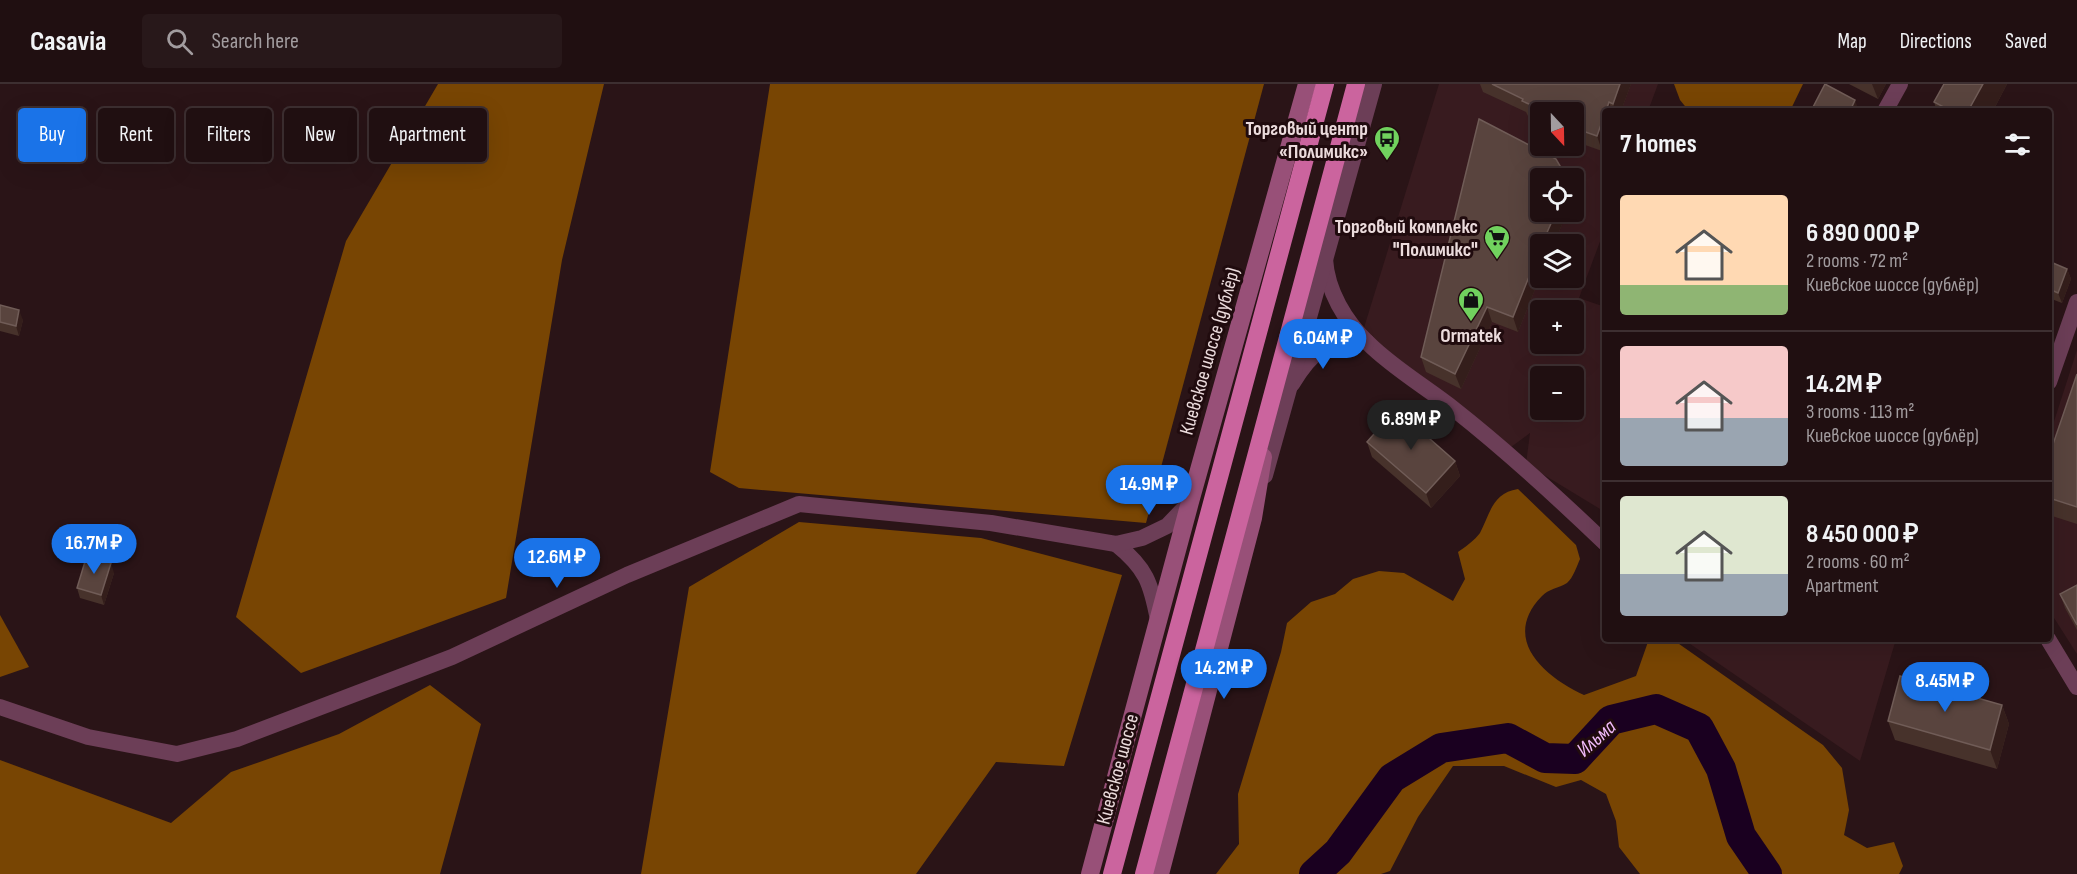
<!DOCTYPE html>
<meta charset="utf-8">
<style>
body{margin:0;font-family:"Sofia Sans Condensed",sans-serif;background:#28181a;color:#f1f3f6;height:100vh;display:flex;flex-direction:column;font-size:22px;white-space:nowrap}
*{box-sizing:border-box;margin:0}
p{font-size:20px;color:#a29c9f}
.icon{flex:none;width:33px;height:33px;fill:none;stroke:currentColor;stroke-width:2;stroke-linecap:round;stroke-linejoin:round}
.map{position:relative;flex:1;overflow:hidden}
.sheet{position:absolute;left:1602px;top:24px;width:450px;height:534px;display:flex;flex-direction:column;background:#200f11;border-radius:6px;box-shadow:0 6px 24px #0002,0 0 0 2px #3d2f31}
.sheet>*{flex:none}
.banner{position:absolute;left:18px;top:24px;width:570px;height:54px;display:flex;gap:12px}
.needle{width:39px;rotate:158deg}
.tools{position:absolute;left:1530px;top:18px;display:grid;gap:12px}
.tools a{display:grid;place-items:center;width:54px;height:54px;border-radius:6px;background:#200f11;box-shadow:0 6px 24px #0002,0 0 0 2px #3d2f31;font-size:30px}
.price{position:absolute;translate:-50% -51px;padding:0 14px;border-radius:21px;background:#1a73e8;color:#fff;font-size:20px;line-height:39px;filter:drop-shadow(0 2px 3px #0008)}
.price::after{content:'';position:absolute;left:50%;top:36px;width:18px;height:14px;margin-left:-9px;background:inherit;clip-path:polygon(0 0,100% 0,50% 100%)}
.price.selected{background:#222;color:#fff}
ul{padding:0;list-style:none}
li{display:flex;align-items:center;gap:18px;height:150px;padding:0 18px}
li+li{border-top:2px solid #3d2f31}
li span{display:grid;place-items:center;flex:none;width:168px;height:120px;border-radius:6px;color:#555}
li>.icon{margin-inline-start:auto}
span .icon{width:72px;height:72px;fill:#fffc;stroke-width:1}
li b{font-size:26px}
h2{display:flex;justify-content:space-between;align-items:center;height:72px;padding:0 18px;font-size:26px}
.chip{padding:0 21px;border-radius:6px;background:#200f11;box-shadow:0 6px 24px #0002,0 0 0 2px #3d2f31;font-size:21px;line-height:54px}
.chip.selected{background:#1a73e8;color:#fff}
header{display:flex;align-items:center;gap:36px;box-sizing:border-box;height:84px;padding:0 30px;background:#200f11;border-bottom:2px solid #3d2f31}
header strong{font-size:28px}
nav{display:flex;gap:33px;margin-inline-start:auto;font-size:21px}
.search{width:420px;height:54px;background:#28181a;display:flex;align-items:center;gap:15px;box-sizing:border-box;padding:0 21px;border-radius:6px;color:#a29c9f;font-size:22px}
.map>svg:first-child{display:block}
</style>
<header>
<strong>Casavia</strong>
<div class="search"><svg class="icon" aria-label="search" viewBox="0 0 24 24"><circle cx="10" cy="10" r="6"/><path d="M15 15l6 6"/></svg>Search here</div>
<nav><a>Map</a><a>Directions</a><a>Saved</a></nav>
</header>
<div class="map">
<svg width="2077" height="790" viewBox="0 0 2077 790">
<rect width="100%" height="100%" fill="#2a1417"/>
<g fill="#381b1f" fill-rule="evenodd">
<path d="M1439,0H1658L1648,27H1605V144L1579,214L1605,223V428L1526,380L1530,349L1511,363L1363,247ZM1540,28H1574V62H1540ZM1540,94H1574V128H1540ZM1540,160H1574V194H1540ZM1540,226H1574V260H1540ZM1540,292H1574V326H1540Z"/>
<polygon points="2077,266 2077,570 2049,526 2049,353"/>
<polygon points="1683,555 1896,555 1860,677"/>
</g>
<g fill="#784503">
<polygon points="438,0 604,0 562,176 506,514 301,589 236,533 346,157"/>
<polygon points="770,0 1264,0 1146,439 739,404 710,388"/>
<polygon points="1674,0 1803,0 1790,27 1689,27 1680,16"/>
<path d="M1518,405L1576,461L1580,475C1577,482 1573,494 1567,499C1559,504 1548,505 1542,512C1500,555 1545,593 1584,611L1636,592L1649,555H1672L1823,661L1842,684L1849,726L1844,751L1867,764L1894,758L1903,782L1899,790H1640L1619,763L1616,737L1606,710L1581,696L1556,703L1504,682H1453L1418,733L1390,787L1381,790H1216L1239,760L1238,710L1281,568L1287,539L1311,518L1335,510L1353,495L1379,487L1404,489L1453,517L1465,495L1458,468C1465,463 1475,456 1480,449C1490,430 1492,409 1518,405Z"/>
<polygon points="799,438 981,454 1122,491 1064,682 996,678 916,790 641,790 689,503"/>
<polygon points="0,531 29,583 0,593"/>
<polygon points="430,601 481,640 440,790 0,790 0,676 171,739 231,688 339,650"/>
</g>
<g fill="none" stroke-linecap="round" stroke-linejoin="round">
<polyline stroke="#1a0020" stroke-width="30" points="1314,790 1338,768 1392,694 1441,664 1508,654 1545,674 1575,675 1611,636 1656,625 1699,644 1721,685 1741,752 1767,790"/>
<g stroke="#6c3e57" stroke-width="16">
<polyline points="1885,27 1900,0"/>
<path d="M1325,175C1327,207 1345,237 1368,259C1393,284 1426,303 1455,326C1507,367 1557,413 1605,459"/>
<polyline points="2049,298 2077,218"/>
<path d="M1292,300C1309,272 1332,246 1367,258"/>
<path d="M1116,460C1146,484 1151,499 1158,536"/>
<polyline points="2048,555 2077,603"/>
<polyline points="0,623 88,653 177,670 237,655 452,573 627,491 799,420 991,439 1116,460 1142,454 1167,442 1190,418"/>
</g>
<polyline stroke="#6c3e57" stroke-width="18" points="1264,391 1373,0"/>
<g stroke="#985078" stroke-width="18">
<polyline points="1090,790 1190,418 1307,0"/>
<polyline points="1160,790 1253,434 1263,373"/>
</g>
<g stroke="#cb649e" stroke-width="18">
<polyline points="1112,790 1325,0"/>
<polyline points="1144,790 1356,0"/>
</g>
</g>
<g fill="#47322b">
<polygon points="1480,0 1631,0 1621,27 1605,27 1602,67 1574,57 1574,28 1540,28 1540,38 1528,32 1526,28 1483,8"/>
<polygon points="1849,0 1886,0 1878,15"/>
<polygon points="1944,0 2007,0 1993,27 1937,27 1934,18"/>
<polygon points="1479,35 1556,75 1567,94 1540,94 1540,128 1567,128 1554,160 1540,160 1540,193 1518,248 1492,238 1461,305 1426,288 1421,273"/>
<polygon points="2067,185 2071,195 2062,219 2049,214 2049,190"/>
<polygon points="0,221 23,236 19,252 0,247"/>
<polygon points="2077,290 2077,440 2049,431 2049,372"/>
<polygon points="1367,358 1455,377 1460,392 1431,424 1372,373"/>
<polygon points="114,489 104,521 80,514 77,504"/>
<polygon points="2077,501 2077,546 2065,524 2060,510"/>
<polygon points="2002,621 2009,640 1997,685 1895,656 1888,637"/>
</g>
<g fill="#341e1b">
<polygon points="1620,0 1631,0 1621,27 1616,27 1613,20"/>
<polygon points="1872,0 1886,0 1878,15"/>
<polygon points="1983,0 2007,0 1993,27 1968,27"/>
<polygon points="1855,16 1859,27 1850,27"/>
<polygon points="1609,18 1612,27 1606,27"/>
<polygon points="1605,29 1605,59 1602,67 1597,52"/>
<polygon points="1556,128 1567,128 1554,160 1542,160"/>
<polygon points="1540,165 1540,193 1518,248 1513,233"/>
<polygon points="2067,185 2071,195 2062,219 2058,209"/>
<polygon points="1487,223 1492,238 1461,305 1455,290"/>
<polygon points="19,226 23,236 19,252 16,242"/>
<polygon points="1455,377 1460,392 1431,424 1426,409"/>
<polygon points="111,479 114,489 104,521 101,511"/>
<polygon points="2002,621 2009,640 1997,685 1990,666"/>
</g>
<g fill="#59443e" stroke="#705c57" stroke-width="1.5">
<polygon points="1492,0 1620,0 1613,20 1609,18 1606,27 1605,27 1605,29 1597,52 1574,44 1574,28 1547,28 1522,17 1523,15"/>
<polygon points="1825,0 1855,16 1850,27 1811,27"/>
<polygon points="1944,0 1983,0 1968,27 1951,27 1934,18"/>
<polygon points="1479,35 1556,75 1566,92 1566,94 1540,94 1540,128 1556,128 1542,160 1540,160 1540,165 1513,233 1487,223 1455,290 1421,273"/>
<polygon points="2053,179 2067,185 2058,209 2049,205 2049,190"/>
<polygon points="0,221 19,226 16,242 0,238"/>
<polygon points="2077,290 2077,423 2049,414 2049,372"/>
<polygon points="1396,325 1455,377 1426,409 1367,358"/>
<polygon points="87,471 111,479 101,511 77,504"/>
<polygon points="2077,501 2077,541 2060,510"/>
<polygon points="1900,592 2002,621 1990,666 1888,637"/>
</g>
<defs>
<symbol id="bus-pin" viewBox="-11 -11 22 30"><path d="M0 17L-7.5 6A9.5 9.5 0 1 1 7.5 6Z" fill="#71d25e" stroke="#200b0e"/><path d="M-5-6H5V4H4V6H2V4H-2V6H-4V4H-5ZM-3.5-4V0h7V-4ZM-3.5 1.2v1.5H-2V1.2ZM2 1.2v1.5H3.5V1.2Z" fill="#111"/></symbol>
<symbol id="supermarket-pin" viewBox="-11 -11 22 30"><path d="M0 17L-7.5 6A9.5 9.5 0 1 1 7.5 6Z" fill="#71d25e" stroke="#200b0e"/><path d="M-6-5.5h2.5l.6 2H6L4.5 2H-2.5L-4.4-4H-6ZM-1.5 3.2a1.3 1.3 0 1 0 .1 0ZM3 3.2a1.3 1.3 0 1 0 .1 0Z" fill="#111"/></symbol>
<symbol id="shop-pin" viewBox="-11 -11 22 30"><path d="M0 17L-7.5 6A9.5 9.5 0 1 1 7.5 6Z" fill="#71d25e" stroke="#200b0e"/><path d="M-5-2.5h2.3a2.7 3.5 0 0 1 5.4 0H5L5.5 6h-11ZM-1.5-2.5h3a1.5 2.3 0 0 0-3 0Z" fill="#111"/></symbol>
</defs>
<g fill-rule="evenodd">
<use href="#bus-pin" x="1372" y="40" width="30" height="40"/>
<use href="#supermarket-pin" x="1482" y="139" width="30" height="40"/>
<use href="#shop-pin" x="1456" y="201" width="30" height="40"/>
</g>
<g text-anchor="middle" stroke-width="6" stroke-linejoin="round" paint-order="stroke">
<g font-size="20" font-weight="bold" fill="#ebdbdc" stroke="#200b0e" text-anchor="end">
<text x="1368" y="51">Торговый центр<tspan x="1368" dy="23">«Полимикс»</tspan></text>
<text x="1478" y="149">Торговый комплекс<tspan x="1478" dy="23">"Полимикс"</tspan></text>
<text x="1471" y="258" text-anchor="middle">Ormatek</text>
</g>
<g font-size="20" fill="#ebdbdc" stroke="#200b0e">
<text transform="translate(1209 267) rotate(-74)" y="7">Киевское шоссе (дублёр)</text>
<text transform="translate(1117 685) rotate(-75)" y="7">Киевское шоссе</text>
</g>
<g font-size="21" font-style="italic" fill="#f1bbfa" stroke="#200b0e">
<text transform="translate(1596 654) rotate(-41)" y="7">Ильма</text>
</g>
</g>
</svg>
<div class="tools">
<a><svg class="needle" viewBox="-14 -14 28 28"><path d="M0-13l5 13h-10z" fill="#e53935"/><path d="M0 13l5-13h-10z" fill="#a29c9f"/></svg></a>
<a><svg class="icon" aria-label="locate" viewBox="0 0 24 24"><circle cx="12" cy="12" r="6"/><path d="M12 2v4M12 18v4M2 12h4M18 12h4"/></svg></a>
<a><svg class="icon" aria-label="layers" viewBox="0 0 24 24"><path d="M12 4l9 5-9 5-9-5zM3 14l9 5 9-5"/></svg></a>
<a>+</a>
<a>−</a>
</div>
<b class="price" style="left:1323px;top:286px">6.04M ₽</b>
<b class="price selected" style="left:1411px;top:367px">6.89M ₽</b>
<b class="price" style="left:1149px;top:432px">14.9M ₽</b>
<b class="price" style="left:94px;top:491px">16.7M ₽</b>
<b class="price" style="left:557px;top:505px">12.6M ₽</b>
<b class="price" style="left:1224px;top:616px">14.2M ₽</b>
<b class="price" style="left:1945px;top:629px">8.45M ₽</b>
<div class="banner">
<a class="chip selected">Buy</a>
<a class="chip">Rent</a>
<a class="chip">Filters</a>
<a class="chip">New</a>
<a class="chip">Apartment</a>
</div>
<section class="sheet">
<h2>7 homes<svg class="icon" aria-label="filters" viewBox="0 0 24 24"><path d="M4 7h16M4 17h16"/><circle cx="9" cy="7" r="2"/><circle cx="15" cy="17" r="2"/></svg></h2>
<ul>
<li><span style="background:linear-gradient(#ffd9b3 75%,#8fb573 0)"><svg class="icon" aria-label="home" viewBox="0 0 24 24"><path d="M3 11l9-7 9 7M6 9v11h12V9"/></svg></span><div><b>6 890 000 ₽</b><p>2 rooms · 72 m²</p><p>Киевское шоссе (дублёр)</p></div></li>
<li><span style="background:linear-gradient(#f6c9c9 60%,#9aa5b1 0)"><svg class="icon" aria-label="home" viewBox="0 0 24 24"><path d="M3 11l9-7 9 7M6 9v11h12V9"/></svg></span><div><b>14.2M ₽</b><p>3 rooms · 113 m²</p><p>Киевское шоссе (дублёр)</p></div></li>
<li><span style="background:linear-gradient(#dfe7d0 65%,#9aa5b1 0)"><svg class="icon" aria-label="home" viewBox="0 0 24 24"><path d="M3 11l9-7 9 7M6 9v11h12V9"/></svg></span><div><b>8 450 000 ₽</b><p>2 rooms · 60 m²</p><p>Apartment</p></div></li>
</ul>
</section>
</div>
